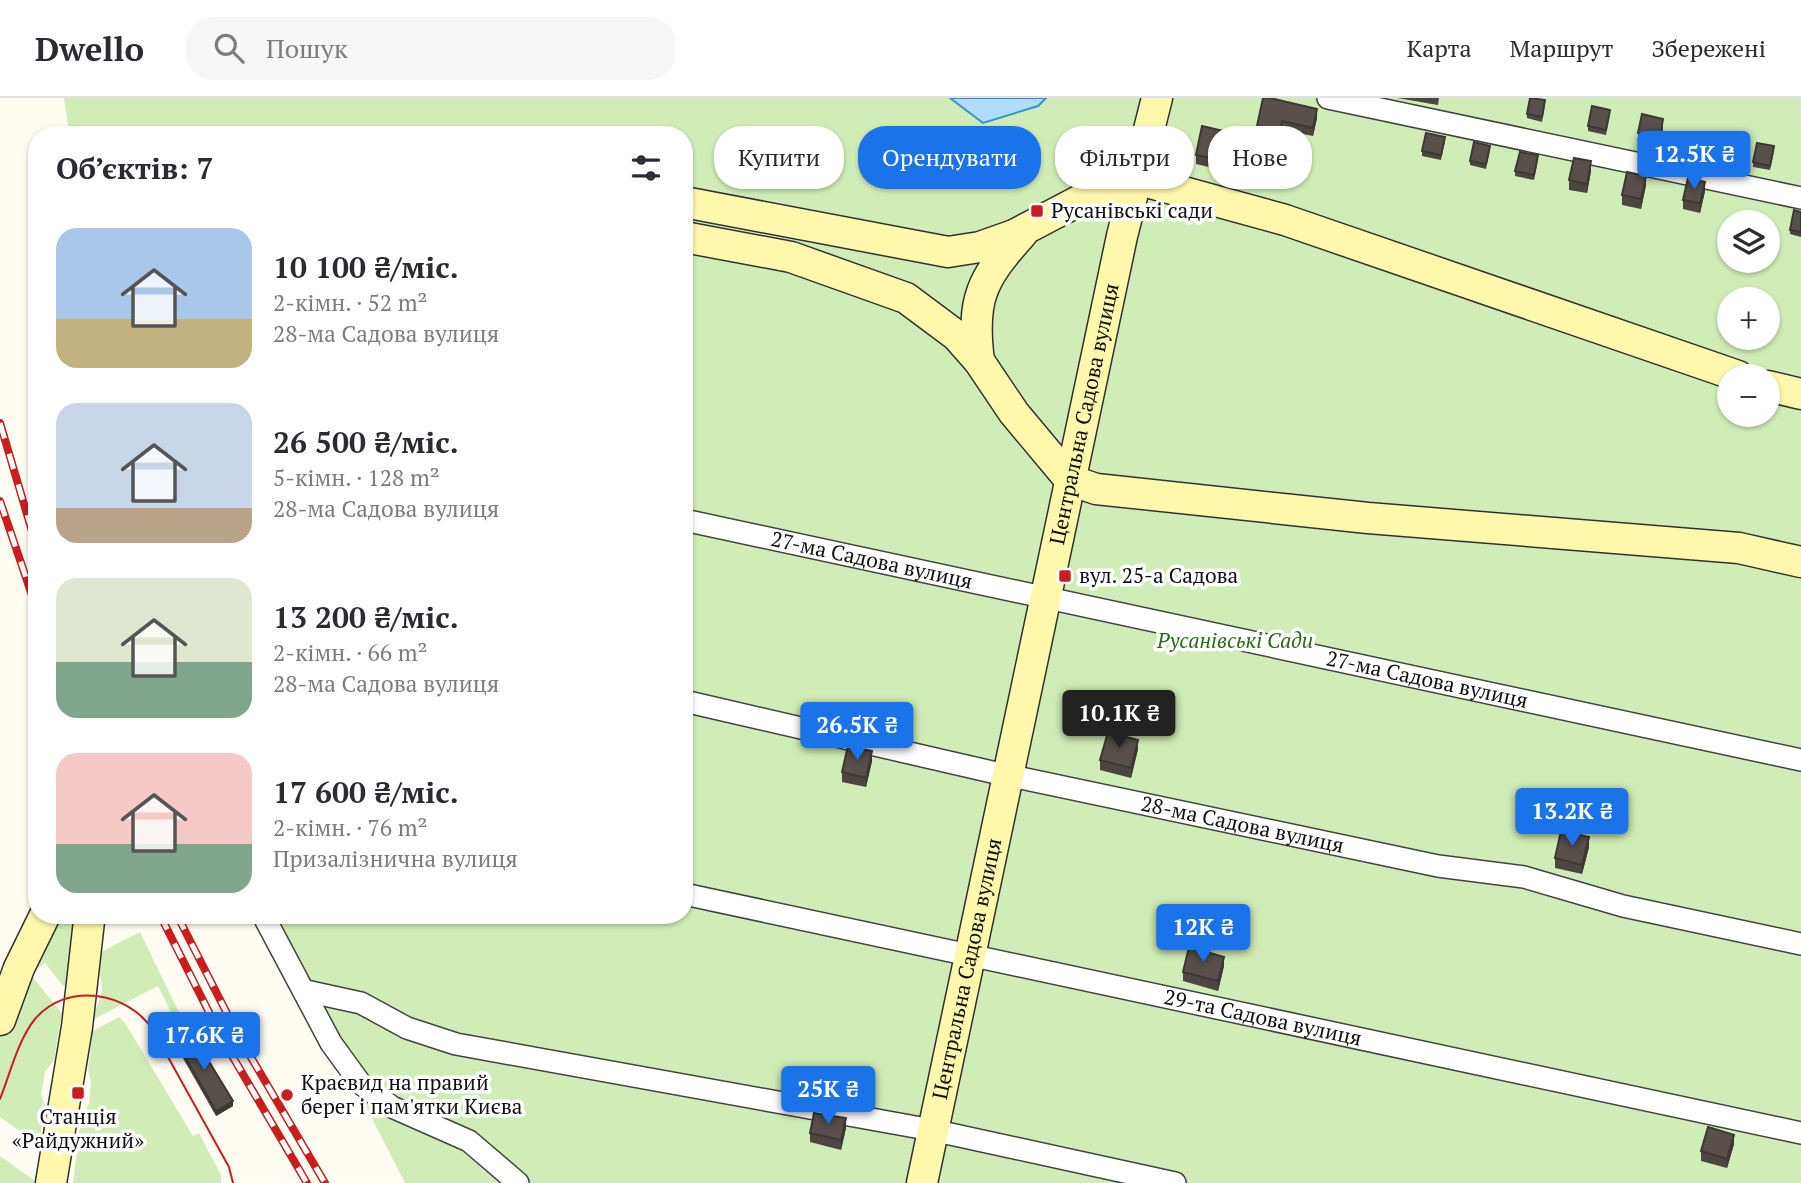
<!DOCTYPE html>
<html lang="uk">
<meta charset="utf-8">
<style>
body{margin:0;font-family:"PT Serif",serif;background:#f7f7f7;color:#2b2b33;height:100vh;display:flex;flex-direction:column;font-size:26px;white-space:nowrap}
*{box-sizing:border-box;margin:0}
p{font-size:23px;color:#7c7c81}
.icon{flex:none;width:38px;height:38px;fill:none;stroke:currentColor;stroke-width:2;stroke-linecap:round;stroke-linejoin:round}
.map{position:relative;flex:1;overflow:hidden}
.details{position:absolute;left:28px;top:28px;width:665px;height:798px;display:flex;flex-direction:column;background:#fff;border-radius:28px;box-shadow:0 2px 5px #0004}
.details>*{flex:none}
.guide{position:absolute;left:714px;top:28px;width:665px;height:63px;display:flex;gap:14px}
.controls{position:absolute;left:1717px;top:112px;display:grid;gap:14px}
.controls a{display:grid;place-items:center;width:63px;height:63px;border-radius:50%;background:#fff;box-shadow:0 2px 5px #0004;font-size:35px}
.price{position:absolute;translate:-50% -60px;padding:0 16px;border-radius:7px;background:#1a73e8;color:#fff;font-size:23px;line-height:46px;filter:drop-shadow(0 2px 4px #0008)}
.price::after{content:'';position:absolute;left:50%;top:42px;width:21px;height:16px;margin-left:-10px;background:inherit;clip-path:polygon(0 0,100% 0,50% 100%)}
.price.on{background:#222;color:#fff}
ul{padding:0;list-style:none}
li{display:flex;align-items:center;gap:21px;height:175px;padding:0 28px}
li span{display:grid;place-items:center;flex:none;width:196px;height:140px;border-radius:21px;color:#555}
li>.icon{margin-inline-start:auto}
span .icon{width:84px;height:84px;fill:#fffc;stroke-width:1}
li b{font-size:30px}
h2{display:flex;justify-content:space-between;align-items:center;height:84px;padding:0 28px;font-size:30px}
.tag{padding:0 24px;border-radius:28px;background:#fff;box-shadow:0 2px 5px #0004;font-size:24px;line-height:63px}
.tag.on{background:#1a73e8;color:#fff}
header{display:flex;align-items:center;gap:42px;box-sizing:border-box;height:98px;padding:0 35px;background:#fff;border-bottom:2px solid #e1e1e2}
header strong{font-size:33px}
nav{display:flex;gap:38px;margin-inline-start:auto;font-size:24px}
.search{width:490px;height:63px;background:#f7f7f7;display:flex;align-items:center;gap:18px;box-sizing:border-box;padding:0 24px;border-radius:28px;color:#7c7c81;font-size:26px}
.map>svg:first-child{display:block}
</style>
<header>
<strong>Dwello</strong>
<div class="search"><svg class="icon" aria-label="search" viewBox="0 0 24 24"><circle cx="10" cy="10" r="6"/><path d="M15 15l6 6"/></svg>Пошук</div>
<nav><a>Карта</a><a>Маршрут</a><a>Збережені</a></nav>
</header>
<div class="map">
<svg width="1801" height="1085" viewBox="0 0 1801 1085">
<rect width="100%" height="100%" fill="#fffdf1"/>
<g fill="#d1edb7" fill-rule="evenodd">
<path d="M64,0H1801V1085H405L268,817H684V37H69ZM1729,124H1768V163H1729ZM1729,201H1768V240H1729ZM1729,278H1768V317H1729Z"/>
<polygon points="53,817 71,817 85,822 74,887 63,888 45,865 30,876 62,915 54,962 45,974 41,996 45,1009 39,1047 0,1019 0,940 25,872"/>
<path d="M140,834L191,939L185,942L158,888L92,922C95,910 102,902 102,889C101,876 96,869 99,855Z"/>
<polygon points="119,919 125,925 193,1038 199,1035 221,1077 221,1085 73,1085 81,1019 89,1006 91,984 88,972 93,933"/>
<polygon points="0,1058 38,1085 0,1085"/>
</g>
<polygon fill="#b2ddfa" stroke="#3491d6" stroke-width="2" points="950,0 1046,0 1038,8 983,25"/>
<g fill="none" stroke-linecap="round" stroke-linejoin="round">
<defs>
<g id="street">
<polyline points="1328,0 1801,100"/>
<path id="s1" d="M684,422L1801,662"/>
<path id="s2" d="M684,603L992,674L1438,768L1524,779L1623,808L1801,846"/>
<path id="s3" d="M684,796L1801,1035"/>
<polyline points="263,817 331,945 360,985 392,1009 469,1043 518,1085"/>
<polyline points="306,893 361,905 407,930 456,946 932,1032 1175,1085"/>
</g>
<g id="secondary">
<polyline points="684,104 948,154 980,149 1014,137 1092,96 1136,81 1285,122 1738,278"/>
<polyline points="684,139 791,159 906,200 957,238 979,263 1014,315 1070,382 1096,391 1368,420 1739,450 1801,464"/>
<path d="M979,263C971,202 981,181 1022,136"/>
<polyline points="1768,288 1801,296"/>
<polyline points="0,922 19,870 45,817"/>
<polyline points="51,1085 77,929 89,823"/>
<path id="s4" d="M922,1085L1122,138L1157,0"/>
</g>
</defs>
<use href="#street" stroke="#424242" stroke-width="24"/>
<use href="#secondary" stroke="#313131" stroke-width="33"/>
<use href="#street" stroke="#fff" stroke-width="21"/>
<use href="#secondary" stroke="#fff8ac" stroke-width="30"/>
<path stroke="#c91d20" stroke-width="2" d="M0,1001C10,976 18,942 35,921C67,883 128,894 153,932L229,1069L233,1085"/>
<defs>
<g id="rail">
<polyline points="0,325 37,450"/>
<polyline points="0,403 37,512"/>
<polyline points="160,817 224,944 307,1085"/>
<polyline points="177,817 239,939 325,1085"/>
</g>
</defs>
<use href="#rail" stroke="#c91d20" stroke-width="8"/>
<use href="#rail" stroke="#fff" stroke-width="5" stroke-dasharray="16" stroke-linecap="butt"/>
</g>
<g fill="#4d4540">
<polygon points="1263,0 1317,20 1313,38 1282,32 1280,41 1257,36 1257,28"/>
<polygon points="1397,0 1439,0 1438,7"/>
<polygon points="1545,7 1542,24 1527,20 1527,16"/>
<polygon points="1610,16 1606,37 1588,33 1588,28"/>
<polygon points="1663,30 1660,48 1638,44 1638,35"/>
<polygon points="1445,43 1441,62 1422,58 1422,53"/>
<polygon points="1232,44 1226,73 1196,66 1196,57"/>
<polygon points="1490,52 1486,71 1470,67 1470,63"/>
<polygon points="1774,53 1770,72 1753,69 1753,64"/>
<polygon points="1538,62 1534,82 1515,78 1515,73"/>
<polygon points="1591,73 1587,95 1569,92 1569,82"/>
<polygon points="1646,87 1641,111 1622,107 1622,97"/>
<polygon points="1705,93 1700,115 1683,111 1683,102"/>
<polygon points="1801,114 1801,139 1790,136 1790,132"/>
<polygon points="1138,651 1131,680 1100,672 1100,662"/>
<polygon points="872,663 866,689 842,684 842,674"/>
<polygon points="1589,749 1582,776 1555,770 1555,760"/>
<polygon points="1224,868 1218,893 1183,883 1183,874"/>
<polygon points="176,943 233,1008 216,1018 176,948"/>
<polygon points="846,1030 841,1052 810,1044 810,1035"/>
<polygon points="1734,1046 1727,1070 1701,1063 1701,1053"/>
</g>
<g fill="#3e3834">
<polygon points="1317,11 1317,20 1313,38 1313,30"/>
<polygon points="1663,21 1663,30 1660,48 1660,39"/>
<polygon points="1232,35 1232,44 1226,73 1226,63"/>
<polygon points="1591,63 1591,73 1587,95 1587,86"/>
<polygon points="1646,78 1646,87 1641,111 1641,101"/>
<polygon points="1705,84 1705,93 1700,115 1700,105"/>
<polygon points="1138,642 1138,651 1131,680 1131,670"/>
<polygon points="872,653 872,663 866,689 866,680"/>
<polygon points="1589,739 1589,749 1582,776 1582,767"/>
<polygon points="1224,859 1224,868 1218,893 1218,883"/>
<polygon points="233,1003 233,1008 216,1018 216,1013"/>
<polygon points="846,1020 846,1030 841,1052 841,1042"/>
<polygon points="1734,1037 1734,1046 1727,1070 1727,1061"/>
</g>
<g fill="#59504b" stroke="#3e3834" stroke-width="2">
<polygon points="1263,0 1270,0 1317,11 1313,30 1282,23 1280,33 1257,28"/>
<polygon points="1530,0 1545,2 1542,19 1527,16"/>
<polygon points="1592,8 1610,12 1606,32 1588,28"/>
<polygon points="1642,16 1663,21 1660,39 1638,35"/>
<polygon points="1202,28 1232,35 1226,63 1196,57"/>
<polygon points="1426,35 1445,39 1441,57 1422,53"/>
<polygon points="1474,44 1490,48 1486,66 1470,63"/>
<polygon points="1757,45 1774,48 1770,68 1753,64"/>
<polygon points="1520,54 1538,57 1534,77 1515,73"/>
<polygon points="1574,60 1591,63 1587,86 1569,82"/>
<polygon points="1627,74 1646,78 1641,101 1622,97"/>
<polygon points="1688,80 1705,84 1700,105 1683,102"/>
<polygon points="1794,112 1801,114 1801,134 1790,132"/>
<polygon points="1108,634 1138,642 1131,670 1100,662"/>
<polygon points="848,648 872,653 866,680 842,674"/>
<polygon points="1561,733 1589,739 1582,767 1555,760"/>
<polygon points="1189,849 1224,859 1218,883 1183,874"/>
<polygon points="191,934 233,1003 216,1013 176,943"/>
<polygon points="814,1015 846,1020 841,1042 810,1035"/>
<polygon points="1708,1029 1734,1037 1727,1061 1701,1053"/>
</g>
<g fill="#c91d20" stroke="#fff" stroke-width="2.5">
<rect x="1030" y="106" width="14" height="14" rx="3.5"/>
<rect x="1058" y="471" width="14" height="14" rx="3.5"/>
<rect x="71" y="988" width="14" height="14" rx="3.5"/>
<circle cx="287" cy="997" r="7"/>
</g>
<g text-anchor="middle" stroke-width="7" stroke-linejoin="round" paint-order="stroke">
<g font-size="21" fill="#0f0f0f" stroke="#fff" text-anchor="start">
<text x="1051" y="120">Русанівські сади</text>
<text x="1079" y="485">вул. 25-а Садова</text>
<text x="301" y="992">Краєвид на правий<tspan x="301" dy="24">берег і пам'ятки Києва</tspan></text>
<text x="78" y="1026" text-anchor="middle">Станція<tspan x="78" dy="24">«Райдужний»</tspan></text>
</g>
<g font-size="21" fill="#0f0f0f" stroke="#fff">
<text dy="7" stroke="none"><textPath href="#s4" startOffset="786">Центральна Садова вулиця</textPath></text>
<text dy="7" stroke="none"><textPath href="#s1" startOffset="192">27-ма Садова вулиця</textPath></text>
<text dy="7" stroke="none"><textPath href="#s1" startOffset="760">27-ма Садова вулиця</textPath></text>
<text dy="7" stroke="none"><textPath href="#s2" startOffset="572">28-ма Садова вулиця</textPath></text>
<text dy="7" stroke="none"><textPath href="#s4" startOffset="219">Центральна Садова вулиця</textPath></text>
<text dy="7" stroke="none"><textPath href="#s3" startOffset="592">29-та Садова вулиця</textPath></text>
</g>
<g font-size="21" font-style="italic" fill="#296c1a" stroke="#fff">
<text x="1235" y="550">Русанівські Сади</text>
</g>
</g>
</svg>
<div class="controls">
<a><svg class="icon" aria-label="layers" viewBox="0 0 24 24"><path d="M12 4l9 5-9 5-9-5zM3 14l9 5 9-5"/></svg></a>
<a>+</a>
<a>−</a>
</div>
<b class="price" style="left:1694px;top:93px">12.5K ₴</b>
<b class="price on" style="left:1119px;top:652px">10.1K ₴</b>
<b class="price" style="left:857px;top:664px">26.5K ₴</b>
<b class="price" style="left:1572px;top:750px">13.2K ₴</b>
<b class="price" style="left:1203px;top:866px">12K ₴</b>
<b class="price" style="left:204px;top:974px">17.6K ₴</b>
<b class="price" style="left:828px;top:1028px">25K ₴</b>
<div class="guide">
<a class="tag">Купити</a>
<a class="tag on">Орендувати</a>
<a class="tag">Фільтри</a>
<a class="tag">Нове</a>
</div>
<section class="details">
<h2>Об’єктів: 7<svg class="icon" aria-label="filters" viewBox="0 0 24 24"><path d="M4 7h16M4 17h16"/><circle cx="9" cy="7" r="2"/><circle cx="15" cy="17" r="2"/></svg></h2>
<ul>
<li><span style="background:linear-gradient(#a9c7e8 65%,#c2b280 0)"><svg class="icon" aria-label="home" viewBox="0 0 24 24"><path d="M3 11l9-7 9 7M6 9v11h12V9"/></svg></span><div><b>10 100 ₴/міс.</b><p>2-кімн. · 52 m²</p><p>28-ма Садова вулиця</p></div></li>
<li><span style="background:linear-gradient(#c9d6e8 75%,#b9a48a 0)"><svg class="icon" aria-label="home" viewBox="0 0 24 24"><path d="M3 11l9-7 9 7M6 9v11h12V9"/></svg></span><div><b>26 500 ₴/міс.</b><p>5-кімн. · 128 m²</p><p>28-ма Садова вулиця</p></div></li>
<li><span style="background:linear-gradient(#dfe7d0 60%,#7fa58c 0)"><svg class="icon" aria-label="home" viewBox="0 0 24 24"><path d="M3 11l9-7 9 7M6 9v11h12V9"/></svg></span><div><b>13 200 ₴/міс.</b><p>2-кімн. · 66 m²</p><p>28-ма Садова вулиця</p></div></li>
<li><span style="background:linear-gradient(#f6c9c9 65%,#7fa58c 0)"><svg class="icon" aria-label="home" viewBox="0 0 24 24"><path d="M3 11l9-7 9 7M6 9v11h12V9"/></svg></span><div><b>17 600 ₴/міс.</b><p>2-кімн. · 76 m²</p><p>Призалізнична вулиця</p></div></li>
</ul>
</section>
</div>
